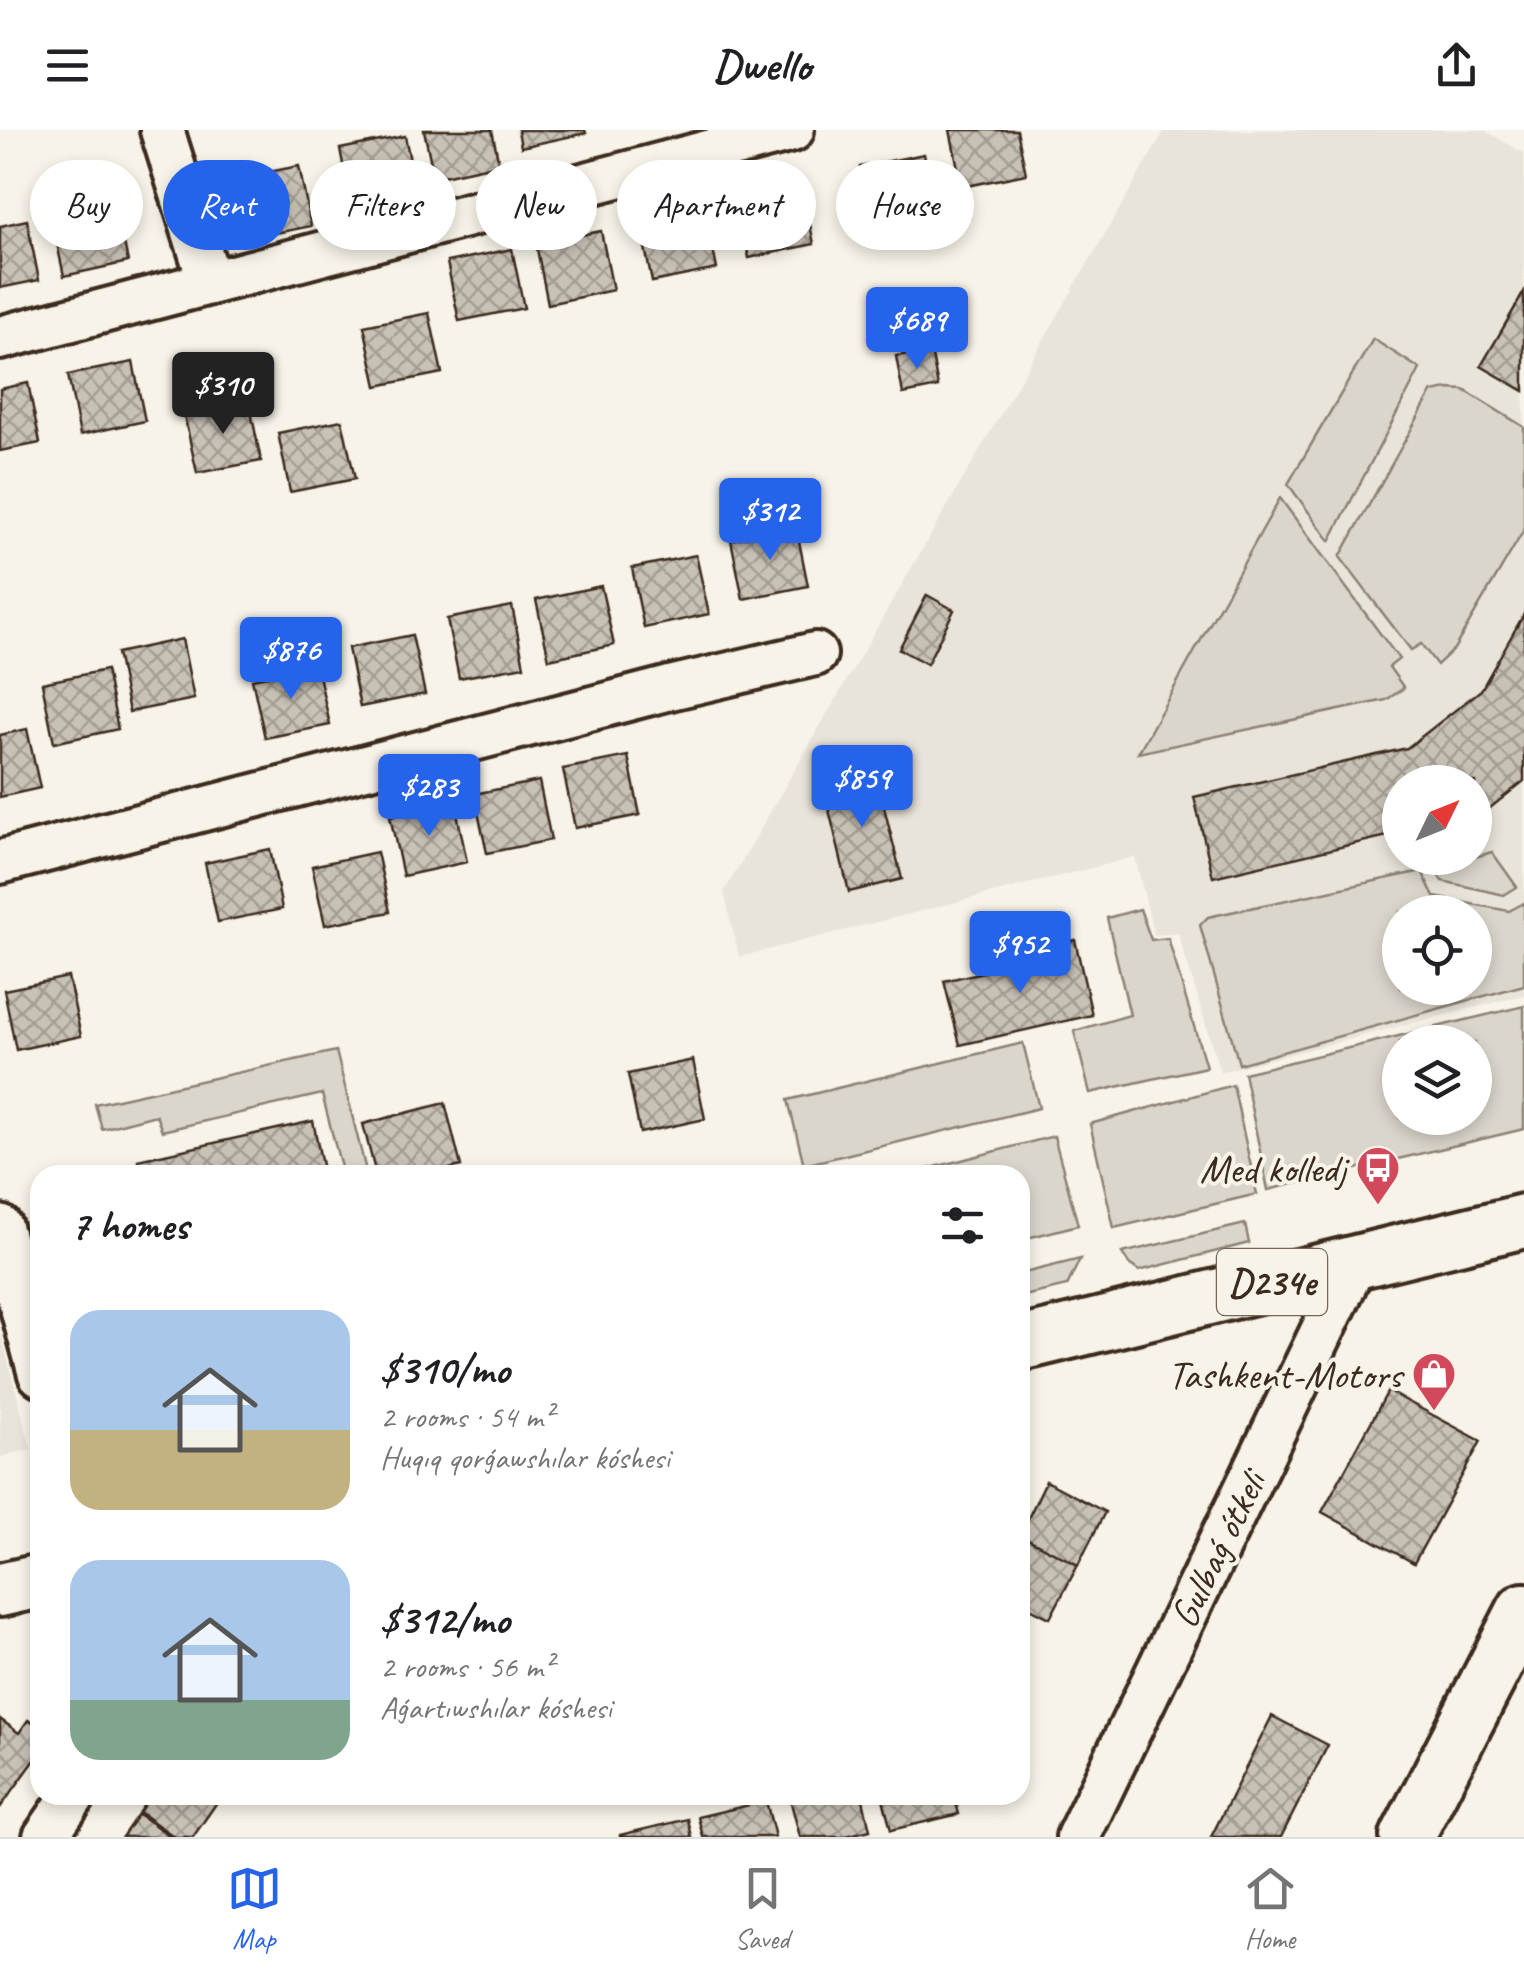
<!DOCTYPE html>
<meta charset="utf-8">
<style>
body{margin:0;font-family:Caveat,sans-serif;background:#f2f2f2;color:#202124;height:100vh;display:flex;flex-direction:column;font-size:38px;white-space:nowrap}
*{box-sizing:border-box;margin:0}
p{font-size:32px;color:#757577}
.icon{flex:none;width:55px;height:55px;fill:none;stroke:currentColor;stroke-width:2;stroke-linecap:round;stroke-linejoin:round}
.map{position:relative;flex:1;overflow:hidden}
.drawer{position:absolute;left:30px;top:1035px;width:1000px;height:640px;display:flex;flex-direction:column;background:#fff;border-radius:30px;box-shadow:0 5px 15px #0003}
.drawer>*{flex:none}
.top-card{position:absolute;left:30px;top:30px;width:1000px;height:90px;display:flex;gap:20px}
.needle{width:65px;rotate:47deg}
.tools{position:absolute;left:1382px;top:635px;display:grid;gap:20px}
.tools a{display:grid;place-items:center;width:110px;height:110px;border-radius:50%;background:#fff;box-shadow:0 5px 15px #0003;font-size:50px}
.price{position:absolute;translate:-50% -85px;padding:0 22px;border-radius:10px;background:#2563eb;color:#fff;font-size:32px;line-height:65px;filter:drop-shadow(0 2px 5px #0008)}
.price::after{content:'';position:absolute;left:50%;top:60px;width:30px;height:22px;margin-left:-15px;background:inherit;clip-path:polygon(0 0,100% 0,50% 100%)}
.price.on{background:#222;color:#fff}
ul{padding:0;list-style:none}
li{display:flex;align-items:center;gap:30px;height:250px;padding:0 40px}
li span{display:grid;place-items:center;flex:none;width:280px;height:200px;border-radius:30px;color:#555}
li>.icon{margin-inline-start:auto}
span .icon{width:120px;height:120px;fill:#fffc;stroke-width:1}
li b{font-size:42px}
h2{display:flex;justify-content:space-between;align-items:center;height:120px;padding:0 40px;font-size:42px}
.pill{padding:0 35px;border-radius:45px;background:#fff;box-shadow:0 5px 15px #0003;font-size:35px;line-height:90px}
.pill.on{background:#2563eb;color:#fff}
header{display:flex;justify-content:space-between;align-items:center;height:130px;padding:0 40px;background:#fff;font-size:45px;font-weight:700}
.tabs{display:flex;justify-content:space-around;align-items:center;height:140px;border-top:2px solid #e0e0e0;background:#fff;font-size:28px;color:#757577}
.tabs a{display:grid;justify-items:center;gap:5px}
.tabs .on{color:#2563eb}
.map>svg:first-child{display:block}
</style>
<header><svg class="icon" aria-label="menu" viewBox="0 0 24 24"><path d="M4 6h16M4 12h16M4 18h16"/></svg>Dwello<svg class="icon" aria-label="share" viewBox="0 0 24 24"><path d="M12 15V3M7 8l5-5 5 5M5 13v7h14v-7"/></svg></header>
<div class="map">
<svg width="1524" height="1707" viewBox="0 0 1524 1707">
<defs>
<pattern id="building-cross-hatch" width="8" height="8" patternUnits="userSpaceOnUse" patternTransform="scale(2.5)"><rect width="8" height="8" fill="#c8c1b6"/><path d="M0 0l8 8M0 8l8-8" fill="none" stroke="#a49d93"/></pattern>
</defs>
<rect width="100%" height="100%" fill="#f7f3e8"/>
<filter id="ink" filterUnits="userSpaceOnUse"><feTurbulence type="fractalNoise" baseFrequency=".01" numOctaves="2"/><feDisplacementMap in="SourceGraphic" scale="20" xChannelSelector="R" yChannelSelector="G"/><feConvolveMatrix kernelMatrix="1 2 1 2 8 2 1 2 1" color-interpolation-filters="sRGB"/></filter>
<g filter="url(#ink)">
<g fill="#e9e4d9" fill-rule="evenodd">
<path d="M1165,0H1484L1524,23V865L1220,942L1178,803L1154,805L1135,727L739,827L724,762ZM1400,652H1475V728H1400ZM1400,782H1475V858H1400Z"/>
<polygon points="0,1201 31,1319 0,1327"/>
</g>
<g fill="#dbd6cb" stroke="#8b8074" stroke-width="2.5" fill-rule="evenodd">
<polygon points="1373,209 1420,239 1330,411 1288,354"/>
<polygon points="1448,259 1464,260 1524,297 1524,400 1454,519 1437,535 1421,514 1411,520 1340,427 1432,262"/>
<polygon points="1280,368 1399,529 1389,537 1404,558 1386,570 1138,623"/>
<polygon points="1492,722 1517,757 1504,765 1442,751 1434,739"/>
<path d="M1422,741L1434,767L1509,781L1524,773V855L1239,934L1200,795L1208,787ZM1400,782H1475V858H1400Z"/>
<polygon points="1140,779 1151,810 1168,808 1206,937 1090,963 1074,901 1130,885 1107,788"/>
<path d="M1524,876V999L1268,1060L1244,943ZM1400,912H1475V988H1400Z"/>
<polygon points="1023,913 1039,978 804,1035 788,970"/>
<polygon points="336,921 367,1045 343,1045 322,964 162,1001 156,985 102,999 95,974"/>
<polygon points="1233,955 1257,1064 1114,1098 1090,994"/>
<polygon points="1054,1006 1078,1095 1020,1110 1020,1045 904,1045"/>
<polygon points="1245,1094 1249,1113 1139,1141 1129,1134 1122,1123"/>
<polygon points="1080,1129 1067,1156 1020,1167 1020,1144"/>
</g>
<g fill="url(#building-cross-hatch)" stroke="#3b2a1e" stroke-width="2.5">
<polygon points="424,0 492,0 499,34 434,48"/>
<polygon points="518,0 585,0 586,3 521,17"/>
<polygon points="950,0 1017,0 1026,44 962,57"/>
<polygon points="405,6 417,65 352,78 340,19"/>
<polygon points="924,24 936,83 872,97 860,37"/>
<polygon points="299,36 311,96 246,109 233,49"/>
<polygon points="802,55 814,114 749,128 737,68"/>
<polygon points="116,73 128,132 64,146 51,86"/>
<polygon points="705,80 717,139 652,152 640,93"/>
<polygon points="27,90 39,150 0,158 0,96"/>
<polygon points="601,101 613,160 548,174 536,114"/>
<polygon points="512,119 524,178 459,191 447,132"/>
<polygon points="1524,162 1524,261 1481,236"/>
<polygon points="429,183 442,243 377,256 364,196"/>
<polygon points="931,220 938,257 903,264 896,226"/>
<polygon points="133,232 145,291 80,305 68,245"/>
<polygon points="28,253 40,313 0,321 0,259"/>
<polygon points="249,271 261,331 197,343 184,284"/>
<polygon points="342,290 355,349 290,362 278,303"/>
<polygon points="796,396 808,456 743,469 731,410"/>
<polygon points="696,425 709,484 644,498 632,438"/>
<polygon points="601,456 614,515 549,529 536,470"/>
<polygon points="927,465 954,480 927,534 899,519"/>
<polygon points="512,476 524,536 459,548 447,489"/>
<polygon points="1524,484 1524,651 1475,690 1475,652 1400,652 1400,703 1213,747 1194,667 1407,618 1481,560"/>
<polygon points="412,505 425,564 360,577 348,518"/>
<polygon points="182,509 194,569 129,582 117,523"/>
<polygon points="317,536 330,595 265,608 252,549"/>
<polygon points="106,540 118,599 54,613 42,553"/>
<polygon points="27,599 40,658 0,667 0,605"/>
<polygon points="628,626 640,685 575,698 563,639"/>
<polygon points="874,637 902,749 849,762 822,651"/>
<polygon points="539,651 551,710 487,723 474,664"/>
<polygon points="455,673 467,732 403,746 390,686"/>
<polygon points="270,719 282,779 218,792 205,733"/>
<polygon points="377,722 390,782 325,795 312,736"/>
<polygon points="1075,810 1092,885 960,915 944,851 1049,827 1047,816"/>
<polygon points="68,847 81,906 16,920 4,860"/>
<polygon points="693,930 705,989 640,1003 628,944"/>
<polygon points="445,973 461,1036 426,1045 376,1045 363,994"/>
<polygon points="313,991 324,1045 141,1045 138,1030"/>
<polygon points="1388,1261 1481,1311 1414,1433 1322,1382"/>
<polygon points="1046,1351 1105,1382 1078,1435 1020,1405"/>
<polygon points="1020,1405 1078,1435 1050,1488 1020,1473"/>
<polygon points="1272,1586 1328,1615 1281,1707 1211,1707"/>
<polygon points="0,1589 19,1603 28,1590 40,1598 40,1623 0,1678"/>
<polygon points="151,1665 222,1665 193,1707 175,1707 139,1682"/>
<polygon points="789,1665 862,1665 870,1700 842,1707 800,1707"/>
<polygon points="882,1665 954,1665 959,1684 891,1700"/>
<polygon points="766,1671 775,1707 703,1707 698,1687"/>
<polygon points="138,1684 172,1707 122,1707"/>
<polygon points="688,1689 692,1707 620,1707 620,1705"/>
</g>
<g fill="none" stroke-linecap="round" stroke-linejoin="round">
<defs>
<g id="minor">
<polyline points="162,0 210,153"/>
<polyline points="0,208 792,0"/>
<polyline points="0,732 670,558 815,524"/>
<polyline points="0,1097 40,1244"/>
<polyline points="45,1707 74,1665"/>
<polyline points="1078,1707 1356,1131"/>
</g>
<g id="major">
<polyline points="1020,1214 1524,1091"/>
<polyline points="0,1460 40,1451"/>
<polyline points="1407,1707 1524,1480"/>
</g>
</defs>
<use href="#minor" stroke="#3b2a1e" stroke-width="50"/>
<use href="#major" stroke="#3b2a1e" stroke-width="60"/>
<use href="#minor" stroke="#f7f3e8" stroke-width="42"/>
<use href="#major" stroke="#f7f3e8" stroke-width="52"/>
</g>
</g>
<defs>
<symbol id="bus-pin" viewBox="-11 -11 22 30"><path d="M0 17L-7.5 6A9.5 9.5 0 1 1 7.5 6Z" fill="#d1495b" stroke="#f7f3e8"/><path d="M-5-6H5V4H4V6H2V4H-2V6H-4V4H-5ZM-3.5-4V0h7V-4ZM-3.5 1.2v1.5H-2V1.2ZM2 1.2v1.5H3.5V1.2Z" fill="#fff"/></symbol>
<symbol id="shop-pin" viewBox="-11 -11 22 30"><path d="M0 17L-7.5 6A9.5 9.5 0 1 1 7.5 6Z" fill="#d1495b" stroke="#f7f3e8"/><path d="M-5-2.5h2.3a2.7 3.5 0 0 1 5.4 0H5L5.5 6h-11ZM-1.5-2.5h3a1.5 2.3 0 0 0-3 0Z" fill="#fff"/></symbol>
</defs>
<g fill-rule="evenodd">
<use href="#bus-pin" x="1353" y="1013" width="50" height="68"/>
<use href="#shop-pin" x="1409" y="1219" width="50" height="68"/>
</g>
<g text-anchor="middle" stroke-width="8" stroke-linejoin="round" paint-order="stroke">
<rect fill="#f7f3e8" stroke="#73665b" stroke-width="2.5" x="1217" y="1119" width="110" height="66" rx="8"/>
<g font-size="38" font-weight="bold" fill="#3b2a1e">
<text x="1272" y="1165">D234e</text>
</g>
<g font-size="40" fill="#3b2a1e" stroke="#f7f3e8" text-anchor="end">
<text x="1346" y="1052">Med kolledj</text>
<text x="1402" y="1258">Tashkent-Motors</text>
</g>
<g font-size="40" fill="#3b2a1e" stroke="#f7f3e8">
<text transform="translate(1217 1419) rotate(-64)" y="14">Gulbaǵ ótkeli</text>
</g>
</g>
</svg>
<div class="tools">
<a><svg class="needle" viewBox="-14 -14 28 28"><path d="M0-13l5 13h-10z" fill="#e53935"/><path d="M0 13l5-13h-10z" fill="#757577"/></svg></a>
<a><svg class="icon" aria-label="locate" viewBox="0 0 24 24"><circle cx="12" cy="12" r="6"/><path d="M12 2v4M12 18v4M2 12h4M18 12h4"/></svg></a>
<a><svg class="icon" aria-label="layers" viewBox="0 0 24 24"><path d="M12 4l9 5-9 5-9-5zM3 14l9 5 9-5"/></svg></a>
</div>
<b class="price" style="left:917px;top:242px">$689</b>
<b class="price on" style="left:223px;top:307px">$310</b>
<b class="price" style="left:770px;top:433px">$312</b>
<b class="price" style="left:291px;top:572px">$876</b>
<b class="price" style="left:862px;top:700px">$859</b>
<b class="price" style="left:429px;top:709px">$283</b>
<b class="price" style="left:1020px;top:866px">$952</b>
<div class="top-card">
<a class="pill">Buy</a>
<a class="pill on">Rent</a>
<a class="pill">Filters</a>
<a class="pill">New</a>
<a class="pill">Apartment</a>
<a class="pill">House</a>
</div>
<section class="drawer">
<h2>7 homes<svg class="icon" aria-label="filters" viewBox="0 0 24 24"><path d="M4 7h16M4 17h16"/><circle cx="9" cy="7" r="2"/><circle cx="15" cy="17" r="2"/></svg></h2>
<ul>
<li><span style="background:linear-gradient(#a9c7e8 60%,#c2b280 0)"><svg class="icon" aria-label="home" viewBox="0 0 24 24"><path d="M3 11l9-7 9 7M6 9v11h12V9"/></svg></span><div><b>$310/mo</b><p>2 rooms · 54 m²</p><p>Huqıq qorǵawshılar kóshesi</p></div></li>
<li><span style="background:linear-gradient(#a9c7e8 70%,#7fa58c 0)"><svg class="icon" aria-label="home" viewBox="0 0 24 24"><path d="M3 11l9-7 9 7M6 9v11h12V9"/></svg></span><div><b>$312/mo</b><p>2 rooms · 56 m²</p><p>Aǵartıwshılar kóshesi</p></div></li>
</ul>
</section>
</div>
<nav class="tabs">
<a class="on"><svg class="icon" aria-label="map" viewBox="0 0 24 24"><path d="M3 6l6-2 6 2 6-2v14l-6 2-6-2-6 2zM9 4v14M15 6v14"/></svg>Map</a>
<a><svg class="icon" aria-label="saved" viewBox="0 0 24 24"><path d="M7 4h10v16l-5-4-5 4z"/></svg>Saved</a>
<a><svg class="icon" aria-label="home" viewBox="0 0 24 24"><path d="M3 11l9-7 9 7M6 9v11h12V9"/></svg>Home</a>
</nav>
